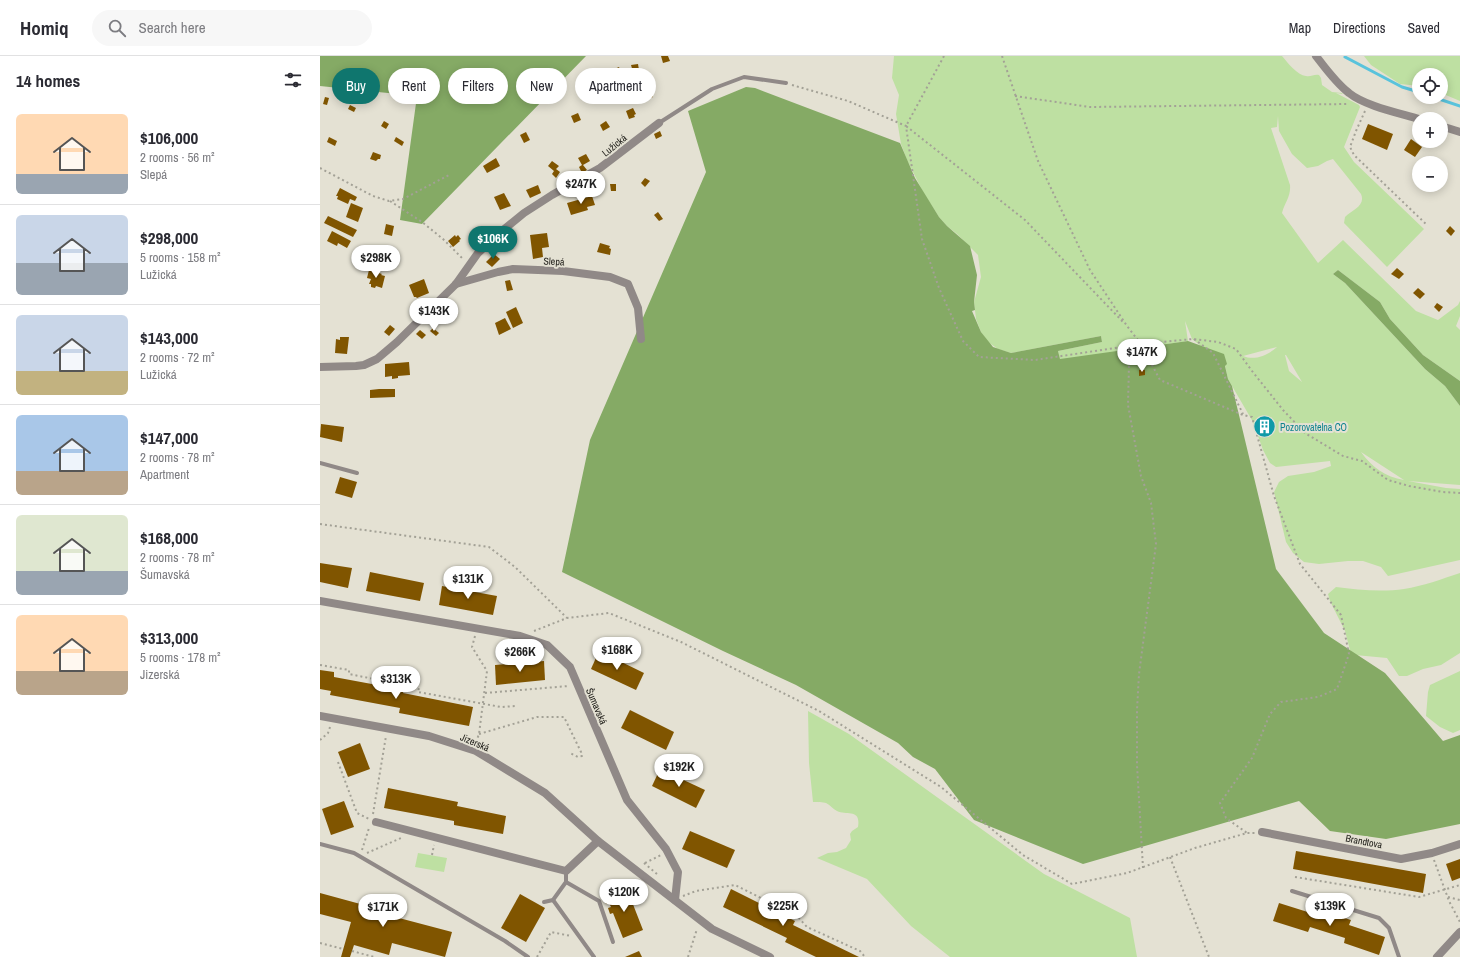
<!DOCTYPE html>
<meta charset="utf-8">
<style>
body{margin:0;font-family:"Archivo Narrow",sans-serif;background:#f7f7f7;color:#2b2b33;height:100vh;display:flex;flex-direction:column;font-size:15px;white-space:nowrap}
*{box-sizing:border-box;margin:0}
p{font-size:13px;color:#7c7c81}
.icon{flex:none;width:22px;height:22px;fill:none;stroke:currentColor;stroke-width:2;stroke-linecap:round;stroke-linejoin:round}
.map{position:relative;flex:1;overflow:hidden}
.side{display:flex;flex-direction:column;background:#fff;width:320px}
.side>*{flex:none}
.top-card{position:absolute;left:12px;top:12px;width:380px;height:36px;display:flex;gap:8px}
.buttons{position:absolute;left:1092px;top:12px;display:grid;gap:8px}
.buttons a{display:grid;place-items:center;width:36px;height:36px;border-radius:50%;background:#fff;box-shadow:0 2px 10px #0003;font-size:20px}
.price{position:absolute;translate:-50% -34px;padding:0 9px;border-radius:14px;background:#fff;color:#222;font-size:13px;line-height:26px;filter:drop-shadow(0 1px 2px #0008)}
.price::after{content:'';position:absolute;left:50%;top:24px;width:12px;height:9px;margin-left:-6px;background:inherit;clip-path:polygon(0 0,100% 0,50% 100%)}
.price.on{background:#0f766e;color:#fff}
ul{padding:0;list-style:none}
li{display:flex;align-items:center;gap:12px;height:100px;padding:0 16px}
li+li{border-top:1px solid #e1e1e2}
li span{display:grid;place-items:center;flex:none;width:112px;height:80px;border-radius:6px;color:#555}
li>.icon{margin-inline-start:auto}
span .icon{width:48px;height:48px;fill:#fffc;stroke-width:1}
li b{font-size:17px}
h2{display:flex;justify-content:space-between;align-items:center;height:48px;padding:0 16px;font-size:17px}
.pill{padding:0 14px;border-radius:18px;background:#fff;box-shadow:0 2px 10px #0003;font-size:14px;line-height:36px}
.pill.on{background:#0f766e;color:#fff}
header{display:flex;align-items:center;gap:24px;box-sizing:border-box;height:56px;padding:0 20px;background:#fff;border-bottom:1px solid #e1e1e2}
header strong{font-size:19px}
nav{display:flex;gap:22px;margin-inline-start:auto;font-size:14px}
.search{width:280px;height:36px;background:#f7f7f7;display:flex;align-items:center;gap:10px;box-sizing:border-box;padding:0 14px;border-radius:22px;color:#7c7c81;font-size:15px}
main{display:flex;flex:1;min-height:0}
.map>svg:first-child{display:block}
</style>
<header>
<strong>Homiq</strong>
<div class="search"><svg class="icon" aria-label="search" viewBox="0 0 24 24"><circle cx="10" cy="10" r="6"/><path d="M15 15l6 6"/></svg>Search here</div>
<nav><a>Map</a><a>Directions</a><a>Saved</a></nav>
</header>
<main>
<section class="side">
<h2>14 homes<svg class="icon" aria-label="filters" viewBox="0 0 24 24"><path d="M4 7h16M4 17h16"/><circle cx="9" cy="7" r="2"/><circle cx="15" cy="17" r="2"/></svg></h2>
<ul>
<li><span style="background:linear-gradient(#ffd9b3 75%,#9aa5b1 0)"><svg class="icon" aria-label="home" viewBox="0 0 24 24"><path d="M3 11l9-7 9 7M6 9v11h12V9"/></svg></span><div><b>$106,000</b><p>2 rooms · 56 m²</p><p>Slepá</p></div></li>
<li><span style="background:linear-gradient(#c9d6e8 60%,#9aa5b1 0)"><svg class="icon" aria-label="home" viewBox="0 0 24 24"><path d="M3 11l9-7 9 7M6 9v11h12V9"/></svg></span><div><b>$298,000</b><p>5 rooms · 158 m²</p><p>Lužická</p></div></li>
<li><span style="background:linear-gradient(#c9d6e8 70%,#c2b280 0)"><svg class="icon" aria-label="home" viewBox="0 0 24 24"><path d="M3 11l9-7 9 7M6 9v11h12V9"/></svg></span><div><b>$143,000</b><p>2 rooms · 72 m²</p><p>Lužická</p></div></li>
<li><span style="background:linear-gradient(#a9c7e8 70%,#b9a48a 0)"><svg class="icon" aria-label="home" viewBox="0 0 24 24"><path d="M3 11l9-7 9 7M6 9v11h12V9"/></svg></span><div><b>$147,000</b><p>2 rooms · 78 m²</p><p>Apartment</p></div></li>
<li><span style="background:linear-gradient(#dfe7d0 70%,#9aa5b1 0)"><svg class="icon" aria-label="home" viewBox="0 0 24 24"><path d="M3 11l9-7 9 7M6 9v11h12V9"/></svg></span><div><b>$168,000</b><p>2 rooms · 78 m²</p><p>Šumavská</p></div></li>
<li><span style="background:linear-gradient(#ffd9b3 70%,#b9a48a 0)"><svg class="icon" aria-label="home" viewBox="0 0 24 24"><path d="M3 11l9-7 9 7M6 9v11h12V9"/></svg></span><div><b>$313,000</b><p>5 rooms · 178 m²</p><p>Jizerská</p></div></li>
</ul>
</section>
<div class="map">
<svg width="1140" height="901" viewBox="0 0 1140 901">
<rect width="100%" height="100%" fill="#e4e1d3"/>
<g fill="#bee0a2" fill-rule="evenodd">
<path d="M574,0H962C968,7 977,19 986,20C991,21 994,18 999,19L1001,22L1002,29L1012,36L1022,37L1023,38L1016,37L1039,49L1040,51L1024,91L1034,106L1104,173L1067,211L1024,167L1025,161C1032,154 1046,150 1041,138L1013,103L1007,105L998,110L987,112L972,98L959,75L958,60L957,71L951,72L970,129C971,141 965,146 962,157L998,207L1023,184L1096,255L1118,264L1138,249L1140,245V260L1136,270L1140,274V325L1103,299L1070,263L1060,246L1018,214L1013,218L1025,227L1105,313L1125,330L1140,350V429L1088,425L1126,432L1140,433V504L1068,520L1061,511L1043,505H1028L999,508L984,506L973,497L966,486L954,436L959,426L968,420L994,416L1011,410L1010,405L956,411L950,407L943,394L933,366L908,323L905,309L872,283L865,265L868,285L740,304L738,295L782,286L781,280L691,297L678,293L668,286L661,276L656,263L654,246L661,221L658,199L637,178L627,170L619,161L603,136L587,104L581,88L576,58L579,39L572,22ZM957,291C948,299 935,305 923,300ZM965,299H966L982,326L969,315ZM1041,396L1084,424C1065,421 1052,411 1041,396Z"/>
<polygon points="1044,0 1140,0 1140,45 1121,37 1121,19 1099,19 1099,30 1080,28 1051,9"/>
<path d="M1140,517V597L1121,609L1103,613L1087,620H1079L1067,602L1035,599L1030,594L1025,575L1010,545L1008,538L1016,531C1037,534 1063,536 1084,533C1103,530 1122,523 1140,517Z"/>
<polygon points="1140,615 1140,674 1133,677 1120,671 1106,660 1108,636 1110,629"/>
<path d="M488,655L529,678L724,818L810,862L817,901H630L591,870L547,823L497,802L508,797L517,796L526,792L531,784L530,778L532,775L538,771C541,752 527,760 517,755C513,753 510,749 506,747C503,746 497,746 493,746L489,707Z"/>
<polygon points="98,797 127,802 124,816 95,811"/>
</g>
<g fill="#85aa65">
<polygon points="0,0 266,0 102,168 80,164 97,40 0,30"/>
<polygon points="426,31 435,32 580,87 595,122 619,161 627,170 650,190 657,219 654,246 655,254 652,255 661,276 673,291 691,297 781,280 782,286 738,295 740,303 868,285 904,298 907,308 905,310 908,323 912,330 956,513 1004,577 1065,617 1123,685 1140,679 1140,768 1066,783 1010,775 979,745 763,808 654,764 615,713 593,701 578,687 476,629 403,595 242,516 270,384 386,116 368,55"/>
<polygon points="1018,214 1060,246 1070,263 1103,299 1140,325 1140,350 1125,330 1105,313 1025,227 1013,218"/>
</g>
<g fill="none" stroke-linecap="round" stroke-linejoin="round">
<g stroke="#59c3dc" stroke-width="3">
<polyline points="1025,1 1082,31 1099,36"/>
<polyline points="1113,41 1140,50"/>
</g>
</g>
<g fill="#805500">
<polygon points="341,0 348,0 350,5 343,7"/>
<polygon points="318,8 319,14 313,16 311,9"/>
<polygon points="299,11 301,16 293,18 292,14"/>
<polygon points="146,22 158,26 155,36 143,32"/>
<polygon points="281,35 282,40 275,43 273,37"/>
<polygon points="331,35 333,41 326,44 323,38"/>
<polygon points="5,41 9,42 7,49 3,48"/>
<polygon points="30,49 36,52 34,56 28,53"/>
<polygon points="313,52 316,58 314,59 315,61 309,63 306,55"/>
<polygon points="258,57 261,64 254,67 251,60"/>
<polygon points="64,65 69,68 66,73 61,70"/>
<polygon points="286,65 290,71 283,75 280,69"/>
<polygon points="1048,68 1073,78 1067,94 1042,83"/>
<polygon points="340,75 342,80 336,83 334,78"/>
<polygon points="206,76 210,84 204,87 200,79"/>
<polygon points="9,81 17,85 15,90 7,86"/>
<polygon points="76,81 84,86 82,90 74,85"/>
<polygon points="1091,83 1102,91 1095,101 1084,94"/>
<polygon points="53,96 61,99 60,103 58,103 56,105 50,103"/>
<polygon points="266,98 270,105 263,109 267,114 262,117 259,111 262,109 258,102"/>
<polygon points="176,102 180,110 167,117 163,110"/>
<polygon points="232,105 239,110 236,113 240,116 236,122 232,118 234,115 228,110"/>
<polygon points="325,122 330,125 325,131 321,127"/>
<polygon points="290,128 296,128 296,135 291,135"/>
<polygon points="218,129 221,137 210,142 206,134"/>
<polygon points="20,132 37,141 35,145 30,143 28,148 17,143 18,140 16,140"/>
<polygon points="184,137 191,150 180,154 174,141"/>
<polygon points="272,140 275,149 267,151 268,154 251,159 247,147"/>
<polygon points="31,147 43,152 38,166 26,161"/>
<polygon points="338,156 343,163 339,165 334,159"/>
<polygon points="8,160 37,174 33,181 4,167"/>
<polygon points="66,168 74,170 72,180 64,178"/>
<polygon points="1130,170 1135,175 1131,180 1126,175"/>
<polygon points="12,175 31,185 27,192 18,187 17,190 7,185"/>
<polygon points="227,177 229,191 222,192 223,201 213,203 210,179"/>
<polygon points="135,179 136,181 138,179 141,183 139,184 140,185 133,191 128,185"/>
<polygon points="280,187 290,190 289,192 291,193 290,199 277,196"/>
<polygon points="174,198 180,203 172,211 166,206"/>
<polygon points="1077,212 1084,218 1079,223 1071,218"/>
<polygon points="49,214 62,218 61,219 65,220 62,232 56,230 55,232 51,231 51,228 49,228 51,223 47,222"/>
<polygon points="104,223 109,237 97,242 96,241 94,241 89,229"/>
<polygon points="190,224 193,234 187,235 185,225"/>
<polygon points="1098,232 1105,238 1100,243 1093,237"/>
<polygon points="1117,247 1123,251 1119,256 1114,251"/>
<polygon points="129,249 138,258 131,266 122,257"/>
<polygon points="196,251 203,267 193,272 186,256"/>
<polygon points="185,262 191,273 179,279 175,267"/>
<polygon points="70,269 75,273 69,280 64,276"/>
<polygon points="113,272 119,277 116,280 110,275"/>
<polygon points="100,274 106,279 102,283 96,278"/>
<polygon points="20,281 29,281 27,298 15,297 16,283 20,284"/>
<polygon points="89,306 90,319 78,320 78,322 72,323 72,320 65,321 65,308"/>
<polygon points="819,314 825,314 825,319 819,320"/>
<polygon points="59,333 75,333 75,341 50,342 50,334"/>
<polygon points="1,368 24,371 22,386 0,381"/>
<polygon points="20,421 37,426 32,442 15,437"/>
<polygon points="0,507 32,512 28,532 0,526"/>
<polygon points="50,516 104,527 100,545 46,535"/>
<polygon points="122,530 177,540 173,559 119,549"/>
<polygon points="279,595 324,617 316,634 271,613"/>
<polygon points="224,605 225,624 176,629 175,609"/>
<polygon points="0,614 14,616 14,621 84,634 83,637 153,651 149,670 79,657 80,652 10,639 11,635 0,633"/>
<polygon points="310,654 354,676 346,694 301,672"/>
<polygon points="40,687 50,713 28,721 18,696"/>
<polygon points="340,713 385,734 376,752 332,730"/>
<polygon points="68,732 138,746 137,750 186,760 183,778 134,769 134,765 64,752"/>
<polygon points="24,745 34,771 11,779 2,753"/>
<polygon points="370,775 415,794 407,812 362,793"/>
<polygon points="976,795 1106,818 1103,837 973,813"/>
<polygon points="1140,803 1140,822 1132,825 1126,808"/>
<polygon points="307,833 323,874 303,882 293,857 290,858 288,852 291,851 289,847 286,848 284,842"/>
<polygon points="411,833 475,865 473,869 539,901 496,901 465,886 467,882 403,851"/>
<polygon points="0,837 44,849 45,845 55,847 53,852 70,857 71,852 81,854 79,862 132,876 125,901 72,887 69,899 34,889 30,901 21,901 31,866 0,858"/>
<polygon points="200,838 225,852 206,886 181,872"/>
<polygon points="959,847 994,858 996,853 1031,864 1029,869 1065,881 1059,899 1024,887 1025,882 990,871 988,876 953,865"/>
<polygon points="319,895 322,901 305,901"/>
</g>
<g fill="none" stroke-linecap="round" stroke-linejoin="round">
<g stroke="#a3a196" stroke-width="2" stroke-dasharray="2 3" stroke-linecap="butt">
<polyline points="624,0 586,70 705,164 803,266"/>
<polyline points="682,0 718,105 770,214 807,270 821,288 840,324 923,359 932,361 954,440 980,508 1021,559 1029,598 1017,633 998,641 961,646 950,658 932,702 900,747 906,762 927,777"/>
<polyline points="472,29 528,45 586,70 602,183 619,232 643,285 659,301 715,304 821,288 873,283 898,286 916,293 932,315 963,354 985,377 1023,400 1042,405 1068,424 1089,430 1123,436 1140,437"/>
<polyline points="695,40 770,51 1029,48"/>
<polyline points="1045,55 1036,75 1030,91 1034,99 1107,169"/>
<polyline points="0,112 53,140 69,145 83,143 129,119"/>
<polyline points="70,145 102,166 123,183 143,203"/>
<polyline points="874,283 893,297 923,358"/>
<polyline points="821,288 809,308 808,349 821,420 831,447 836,488 819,618 817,654 817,709 823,812"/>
<polyline points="0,468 169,491 195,511 247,562"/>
<polyline points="214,575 247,562 289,557 361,586 499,655 621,731 703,799 752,828 807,817 875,792 927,777 935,777"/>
<polyline points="155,580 152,591 167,615 159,678 156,686"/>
<polyline points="0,609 29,614 29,618 99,632 98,636 181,651 195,650"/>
<polyline points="165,637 249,630"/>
<polyline points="159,678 217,661 244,661 261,696 262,700 258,701 250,697"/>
<polyline points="0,684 8,677 10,671"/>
<polyline points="18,706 37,757 49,763"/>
<polyline points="53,758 66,680"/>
<polyline points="42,794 49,772"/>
<polyline points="47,797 81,782"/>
<polyline points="112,799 114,789"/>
<polyline points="850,801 889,901"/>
<polyline points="1114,804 1129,845 1140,866"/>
<polyline points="324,807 337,818"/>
<polyline points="325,807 341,799"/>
<polyline points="975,821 1099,841 1140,829"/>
<polyline points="363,840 376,835 415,829 477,860 487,871 540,895 545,901"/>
<polyline points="1128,841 1140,844"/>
<polyline points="0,887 23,893"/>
<polyline points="32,895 54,901"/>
<polyline points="217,901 231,876 251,880"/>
<polyline points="368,901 377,873"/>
</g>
<g stroke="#908987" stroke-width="4">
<polyline points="339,67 392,33 424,21 466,27"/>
<polyline points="0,407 37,417"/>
<polyline points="0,788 34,797 185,885 208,901"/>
<polyline points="246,826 279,845 293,886"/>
<polyline points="972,835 1059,862 1069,872 1079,901"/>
<polyline points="233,844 274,901"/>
<polyline points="224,846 233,844 246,826 246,815"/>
</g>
<g stroke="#908987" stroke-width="8">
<path d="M996,0C1006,13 1016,27 1029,37C1045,50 1079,57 1099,63"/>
<polyline points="1121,70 1140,76"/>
<polyline points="136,228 178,216 193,213 243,215 290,221 308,228 318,252 321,283"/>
<polyline points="0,311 36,310 44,309 57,303 77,286 136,228 158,197 177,179 204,157 232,139 280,112 339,67"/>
<polyline points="0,545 200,580 227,589 250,611 307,744 346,793 358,816 355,844"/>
<polyline points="0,660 109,680 156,695 225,737 278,785 392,873 450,901"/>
<polyline points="56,766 246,815 278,785"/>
<polyline points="942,776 1081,803 1112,797 1140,788"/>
<polyline points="1117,901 1140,876"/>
</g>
</g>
<defs>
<symbol id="building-disc" viewBox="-11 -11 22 22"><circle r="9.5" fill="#0f9aa8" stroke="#e4e1d3"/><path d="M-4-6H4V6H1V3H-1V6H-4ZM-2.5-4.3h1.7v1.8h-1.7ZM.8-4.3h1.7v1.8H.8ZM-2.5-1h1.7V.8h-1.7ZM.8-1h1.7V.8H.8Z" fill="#fff"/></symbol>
</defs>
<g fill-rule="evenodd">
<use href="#building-disc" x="932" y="358" width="25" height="25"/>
</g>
<g text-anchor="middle" stroke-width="4" stroke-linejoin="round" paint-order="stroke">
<g font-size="10" fill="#1c1b16" stroke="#e4e1d3">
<text transform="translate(294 89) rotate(-39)" y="4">Lužická</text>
<text transform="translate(234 205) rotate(3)" y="4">Slepá</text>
<text transform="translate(277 650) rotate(67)" y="4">Šumavská</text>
<text transform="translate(155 686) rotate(23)" y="4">Jizerská</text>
<text transform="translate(1044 785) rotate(11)" y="4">Brandtova</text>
</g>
<g font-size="10" fill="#0d838f" stroke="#e4e1d3" text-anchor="start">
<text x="960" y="375">Pozorovatelna CO</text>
</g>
</g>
</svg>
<div class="buttons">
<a><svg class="icon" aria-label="locate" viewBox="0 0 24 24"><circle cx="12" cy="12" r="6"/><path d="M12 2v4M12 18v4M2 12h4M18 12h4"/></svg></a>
<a>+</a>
<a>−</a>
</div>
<b class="price" style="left:261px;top:149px">$247K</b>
<b class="price on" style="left:173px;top:204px">$106K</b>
<b class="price" style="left:56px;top:223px">$298K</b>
<b class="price" style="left:114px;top:276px">$143K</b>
<b class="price" style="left:822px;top:317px">$147K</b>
<b class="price" style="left:148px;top:544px">$131K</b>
<b class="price" style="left:297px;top:615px">$168K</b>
<b class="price" style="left:200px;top:617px">$266K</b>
<b class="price" style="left:76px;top:644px">$313K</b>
<b class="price" style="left:359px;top:732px">$192K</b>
<b class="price" style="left:304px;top:857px">$120K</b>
<b class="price" style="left:463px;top:871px">$225K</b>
<b class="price" style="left:1010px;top:871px">$139K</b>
<b class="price" style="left:63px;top:872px">$171K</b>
<div class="top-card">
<a class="pill on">Buy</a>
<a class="pill">Rent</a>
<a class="pill">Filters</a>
<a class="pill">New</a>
<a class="pill">Apartment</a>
</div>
</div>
</main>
